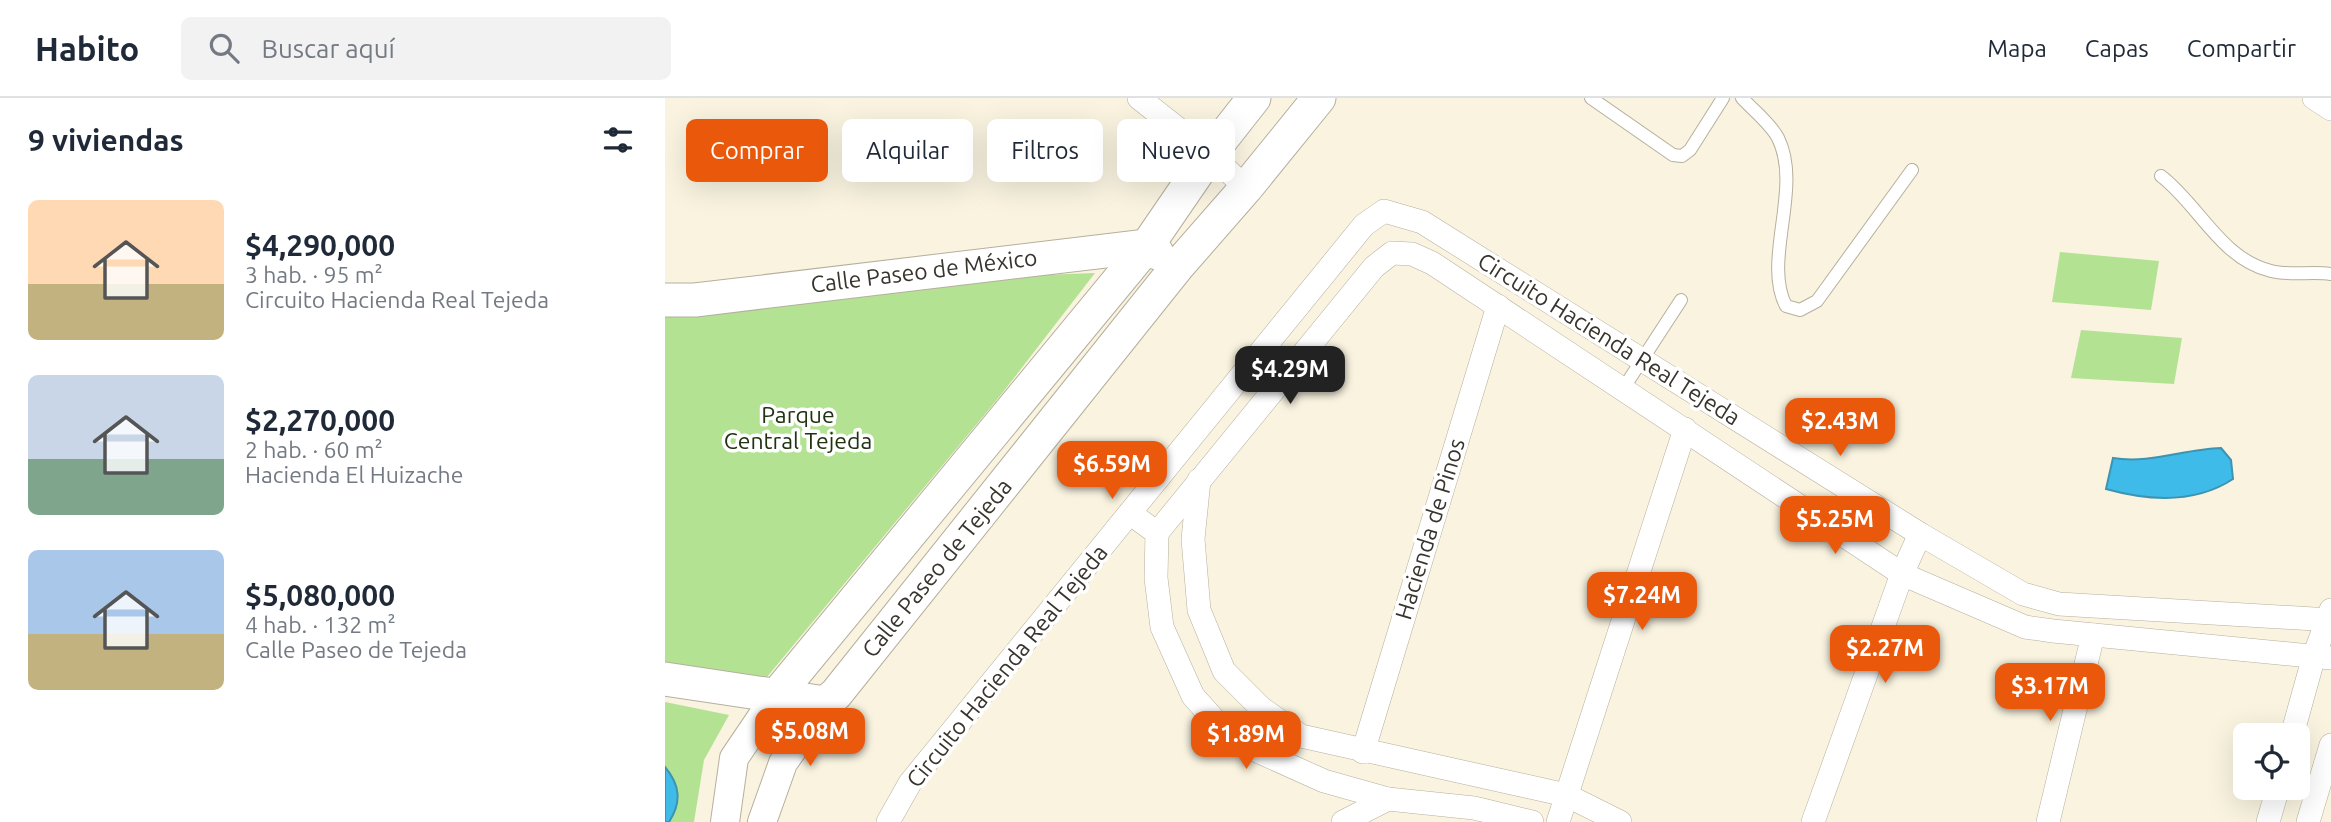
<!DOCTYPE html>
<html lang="es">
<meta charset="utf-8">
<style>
body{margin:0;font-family:Ubuntu,sans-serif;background:#f2f2f3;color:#1f2937;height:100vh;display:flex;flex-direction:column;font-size:26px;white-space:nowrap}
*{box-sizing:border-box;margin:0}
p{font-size:23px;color:#747a83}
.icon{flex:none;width:38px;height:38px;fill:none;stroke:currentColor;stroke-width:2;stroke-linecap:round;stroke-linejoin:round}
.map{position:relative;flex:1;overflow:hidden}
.details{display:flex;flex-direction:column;background:#fff;width:665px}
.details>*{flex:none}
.guide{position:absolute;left:21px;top:21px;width:665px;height:63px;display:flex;gap:14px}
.buttons{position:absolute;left:1568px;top:625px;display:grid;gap:14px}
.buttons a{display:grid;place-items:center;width:77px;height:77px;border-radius:10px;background:#fff;box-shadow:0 7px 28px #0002;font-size:35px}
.price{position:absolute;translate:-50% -60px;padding:0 16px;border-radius:14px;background:#ea580c;color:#fff;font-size:23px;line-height:46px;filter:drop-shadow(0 2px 4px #0008)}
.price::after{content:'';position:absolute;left:50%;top:42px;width:21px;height:16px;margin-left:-10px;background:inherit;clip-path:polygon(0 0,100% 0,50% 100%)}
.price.selected{background:#222;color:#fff}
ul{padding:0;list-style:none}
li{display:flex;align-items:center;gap:21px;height:175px;padding:0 28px}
li span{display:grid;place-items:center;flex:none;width:196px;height:140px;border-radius:10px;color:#555}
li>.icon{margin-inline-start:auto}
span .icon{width:84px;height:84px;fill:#fffc;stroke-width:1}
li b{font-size:30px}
h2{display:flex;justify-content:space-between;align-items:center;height:84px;padding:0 28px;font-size:30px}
.tag{padding:0 24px;border-radius:10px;background:#fff;box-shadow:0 7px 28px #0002;font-size:24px;line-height:63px}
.tag.selected{background:#ea580c;color:#fff}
header{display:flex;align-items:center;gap:42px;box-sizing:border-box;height:98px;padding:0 35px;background:#fff;border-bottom:2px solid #e0e1e3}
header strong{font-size:33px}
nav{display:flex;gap:38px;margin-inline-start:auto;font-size:24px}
.search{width:490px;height:63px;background:#f2f2f3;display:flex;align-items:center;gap:18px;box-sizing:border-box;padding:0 24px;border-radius:10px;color:#747a83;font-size:26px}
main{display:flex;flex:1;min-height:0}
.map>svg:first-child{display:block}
</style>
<header>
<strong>Habito</strong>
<div class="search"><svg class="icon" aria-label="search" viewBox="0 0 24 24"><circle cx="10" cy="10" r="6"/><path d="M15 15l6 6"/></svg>Buscar aquí</div>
<nav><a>Mapa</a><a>Capas</a><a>Compartir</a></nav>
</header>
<main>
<section class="details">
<h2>9 viviendas<svg class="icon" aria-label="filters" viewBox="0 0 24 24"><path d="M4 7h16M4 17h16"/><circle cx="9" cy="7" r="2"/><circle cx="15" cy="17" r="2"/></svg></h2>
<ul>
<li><span style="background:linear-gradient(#ffd9b3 60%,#c2b280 0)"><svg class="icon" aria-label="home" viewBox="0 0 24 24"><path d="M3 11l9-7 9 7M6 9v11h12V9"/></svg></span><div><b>$4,290,000</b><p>3 hab. · 95 m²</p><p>Circuito Hacienda Real Tejeda</p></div></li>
<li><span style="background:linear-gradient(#c9d6e8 60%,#7fa58c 0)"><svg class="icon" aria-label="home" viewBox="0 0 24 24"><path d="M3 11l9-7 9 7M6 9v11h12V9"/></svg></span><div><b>$2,270,000</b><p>2 hab. · 60 m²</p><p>Hacienda El Huizache</p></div></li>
<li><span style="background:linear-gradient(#a9c7e8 60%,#c2b280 0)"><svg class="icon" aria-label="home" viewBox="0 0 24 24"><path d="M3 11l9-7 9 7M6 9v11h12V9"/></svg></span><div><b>$5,080,000</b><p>4 hab. · 132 m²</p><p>Calle Paseo de Tejeda</p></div></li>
</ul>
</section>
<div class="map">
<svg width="1666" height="724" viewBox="0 0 1666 724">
<rect width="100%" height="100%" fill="#f9f3e0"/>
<g fill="#b3e293">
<polygon points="1395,154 1494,163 1486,212 1387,204"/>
<polygon points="430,175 335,298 97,585 0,567 0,208 294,180"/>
<polygon points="1416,232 1517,240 1509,286 1406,280"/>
<polygon points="0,604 64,617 39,662 29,724 0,724"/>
</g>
<g fill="#3fbbe9" stroke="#3d93b1" stroke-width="2">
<path d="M1556,350L1566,362L1568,381C1530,406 1484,403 1441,391L1448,360C1485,366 1519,351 1556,350Z"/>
<path d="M0,669C15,687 17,704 4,724H0Z"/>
</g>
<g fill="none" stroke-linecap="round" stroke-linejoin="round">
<defs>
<g id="service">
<polyline points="926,0 1008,57 1017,58 1025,52 1058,0"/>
<path d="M1077,0C1088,12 1106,26 1113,40C1138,90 1097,162 1121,208L1135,212L1152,203L1247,72"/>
<path d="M1496,78C1534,107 1556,161 1606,173C1625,178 1647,173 1666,176"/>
<polyline points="958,291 1016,202"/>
</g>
<g id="minor">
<polyline points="474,0 545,56 581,90"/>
<polyline points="1649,0 1666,11"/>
<polyline points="534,382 528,441 534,512 559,573 596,610 636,638 901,697 955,724"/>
<polyline points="465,415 492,435 491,480 497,529 528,598 553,626 581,648 659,683 723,701 809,710 867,724"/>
<polyline points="492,435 709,169 727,155 747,156 767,165 1237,476 1360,529 1388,533 1666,560"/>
<polyline points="1627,637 1649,558 1666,512"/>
<polyline points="698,654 833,208"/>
<polyline points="223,724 245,685 699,127 719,113 757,124 1255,436 1358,496 1394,506 1666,522"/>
<polyline points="678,724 723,701"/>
<polyline points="893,724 1020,331"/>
<polyline points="1148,724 1237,476 1255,436"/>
<polyline points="1383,724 1428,537"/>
<polyline points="1603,724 1613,690"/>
<polyline points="1643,724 1666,647"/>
</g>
<g id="tertiary">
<polyline points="60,724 69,660 111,598"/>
<polyline points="97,724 118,665 160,605"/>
</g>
<g id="secondary">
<polyline points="0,202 30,202 482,148 492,155"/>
<polyline points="0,581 160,605 171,596 512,169 581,90 654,0"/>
<polyline points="111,598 482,148 545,56 589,0"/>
</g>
</defs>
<use href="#service" stroke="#b6af9e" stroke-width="14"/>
<use href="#minor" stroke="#b6af9e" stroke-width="24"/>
<use href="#tertiary" stroke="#b6af9e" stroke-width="30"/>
<use href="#secondary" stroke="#b6af9e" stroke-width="35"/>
<use href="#service" stroke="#fff" stroke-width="12"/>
<use href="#minor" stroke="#fff" stroke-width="23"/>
<use href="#tertiary" stroke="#fff" stroke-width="28"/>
<use href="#secondary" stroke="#fff" stroke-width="33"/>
</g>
<g text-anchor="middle" stroke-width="7" stroke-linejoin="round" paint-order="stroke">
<g font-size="23" fill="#38352e" stroke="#fff">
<text transform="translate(259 173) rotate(-7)" y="8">Calle Paseo de México</text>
<text transform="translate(944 241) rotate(32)" y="8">Circuito Hacienda Real Tejeda</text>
<text transform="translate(765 431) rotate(-73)" y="8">Hacienda de Pinos</text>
<text transform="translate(272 470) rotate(-51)" y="8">Calle Paseo de Tejeda</text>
<text transform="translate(342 568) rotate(-51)" y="8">Circuito Hacienda Real Tejeda</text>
</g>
<g font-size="23" fill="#203311" stroke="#fff">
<text x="133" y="325">Parque<tspan x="133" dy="26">Central Tejeda</tspan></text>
</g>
</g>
</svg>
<div class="buttons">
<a><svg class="icon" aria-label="locate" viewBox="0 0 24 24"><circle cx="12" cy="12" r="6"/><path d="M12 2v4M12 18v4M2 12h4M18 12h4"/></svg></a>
</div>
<b class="price selected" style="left:625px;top:308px">$4.29M</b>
<b class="price" style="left:1175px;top:360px">$2.43M</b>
<b class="price" style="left:447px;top:403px">$6.59M</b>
<b class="price" style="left:1170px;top:458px">$5.25M</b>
<b class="price" style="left:977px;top:534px">$7.24M</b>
<b class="price" style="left:1220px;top:587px">$2.27M</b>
<b class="price" style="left:1385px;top:625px">$3.17M</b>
<b class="price" style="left:145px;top:670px">$5.08M</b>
<b class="price" style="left:581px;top:673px">$1.89M</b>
<div class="guide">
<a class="tag selected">Comprar</a>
<a class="tag">Alquilar</a>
<a class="tag">Filtros</a>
<a class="tag">Nuevo</a>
</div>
</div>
</main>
